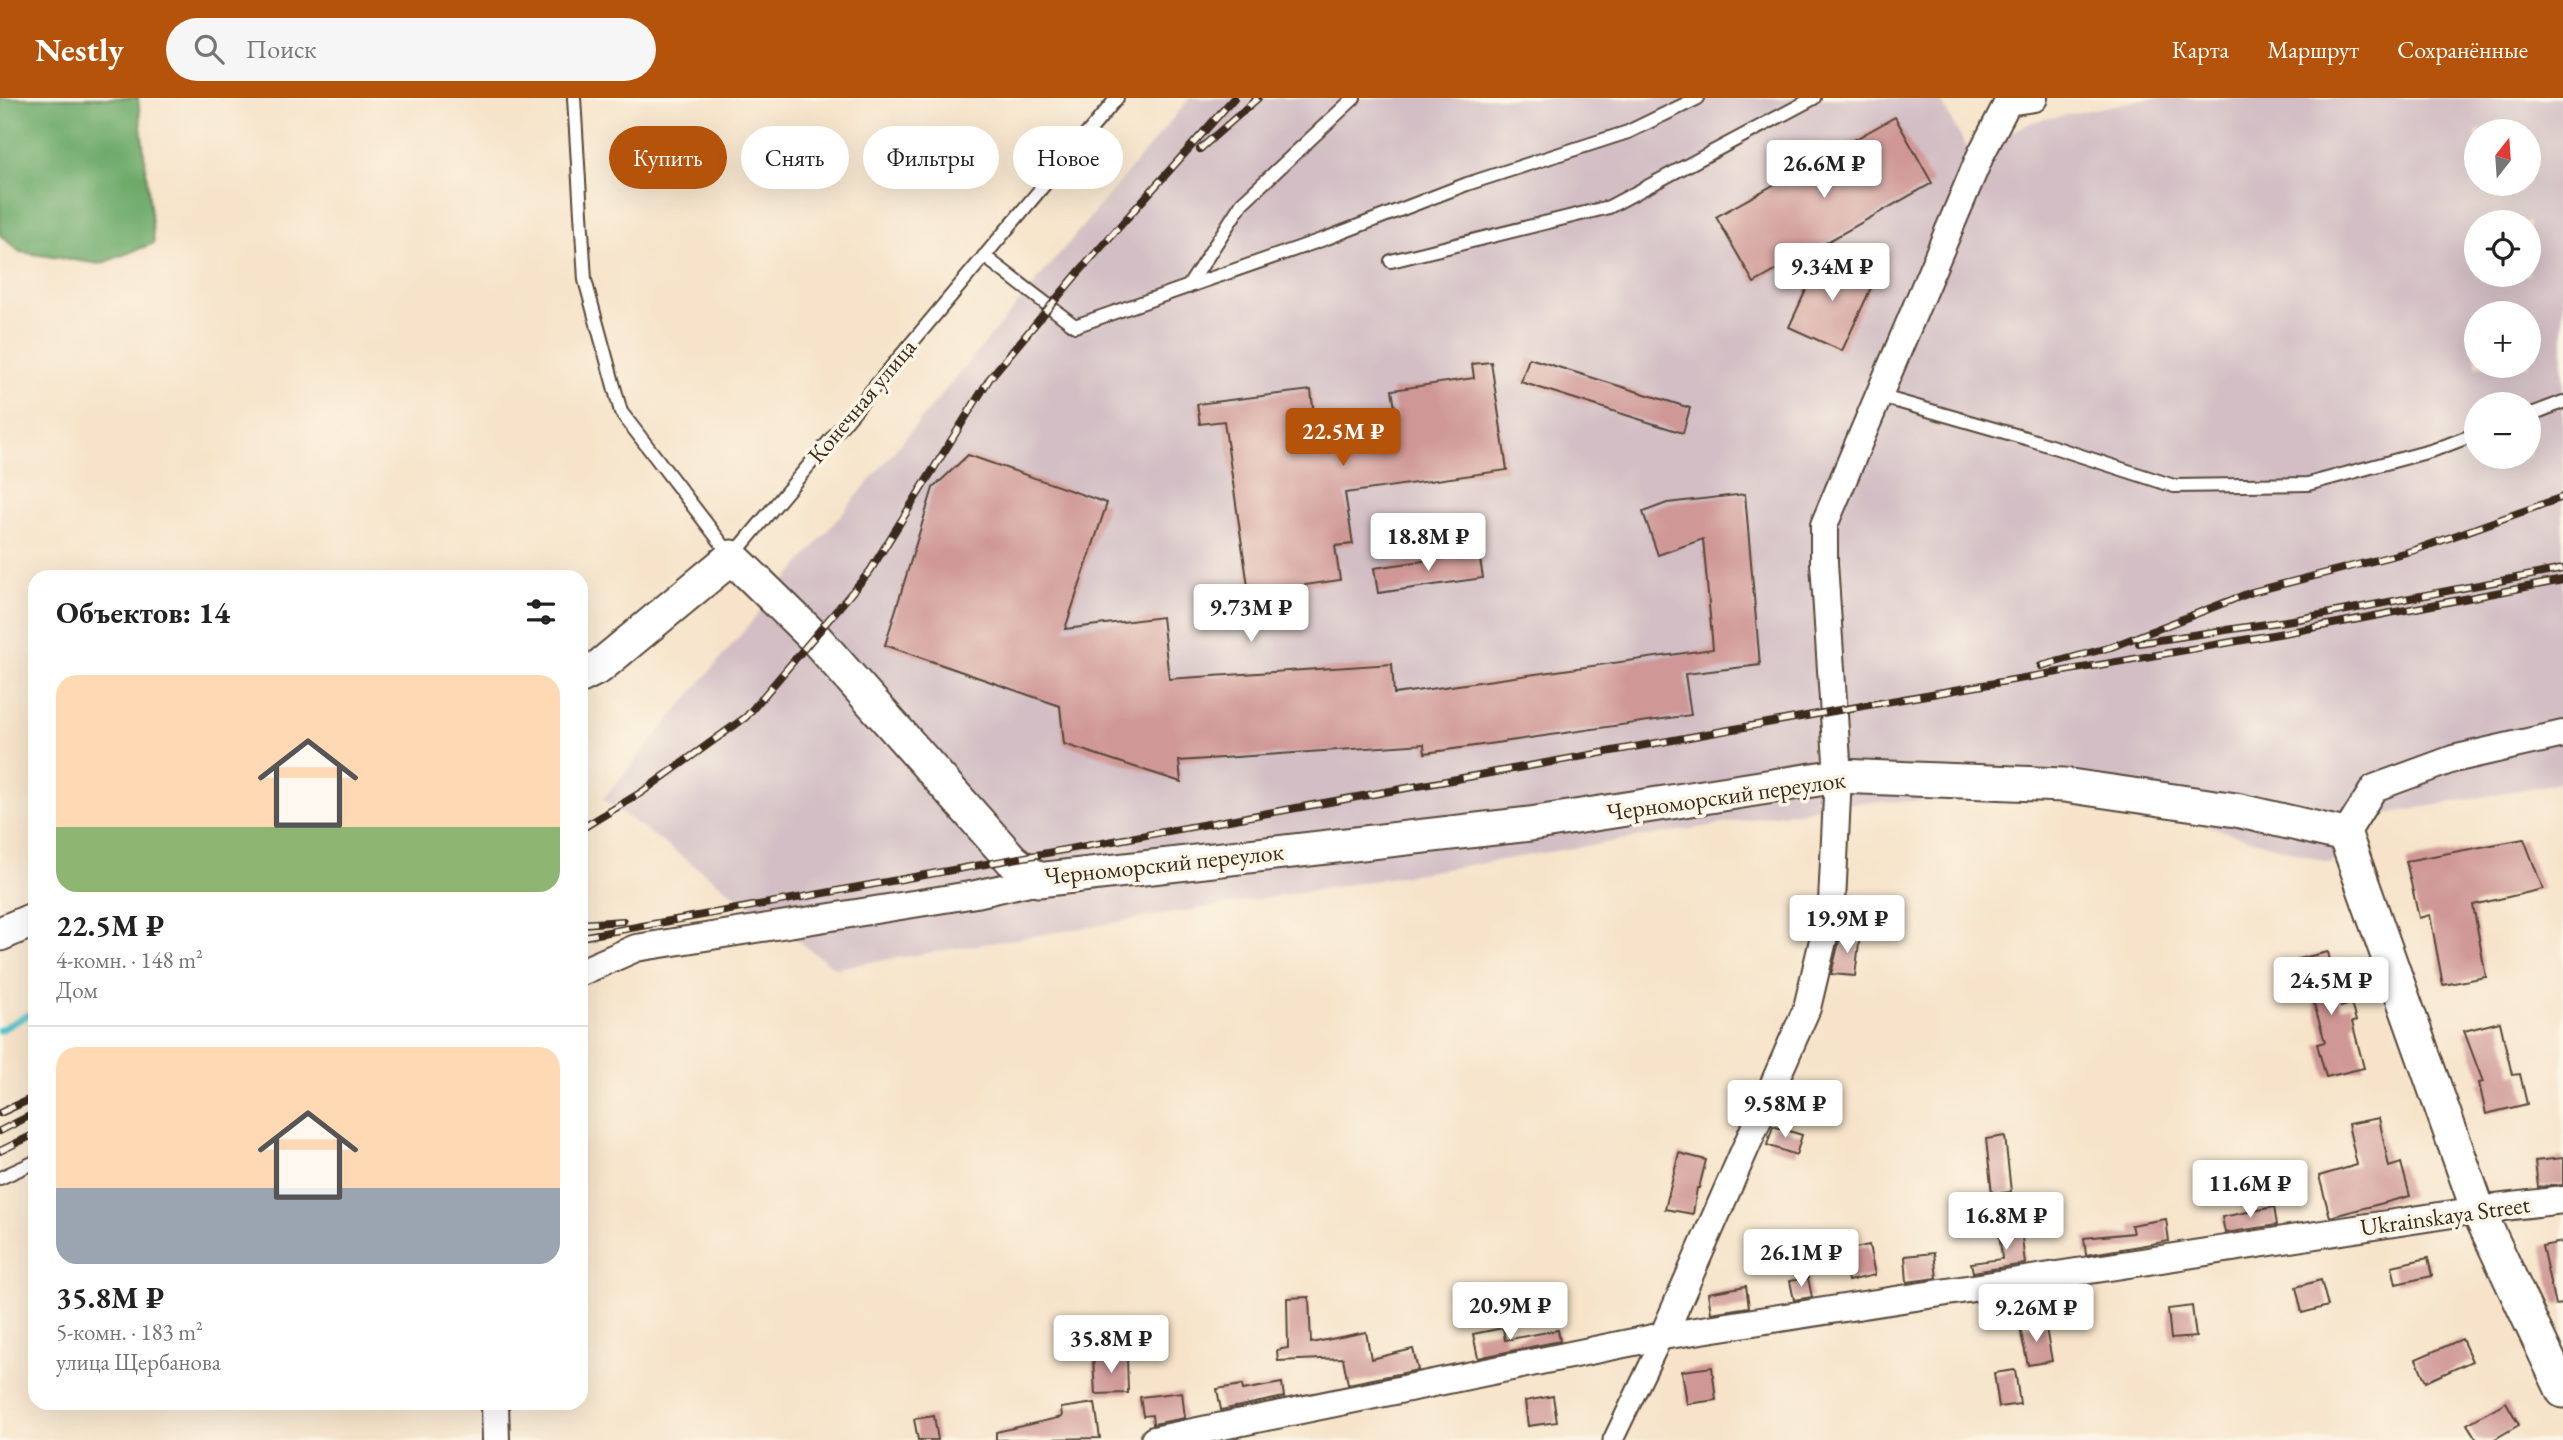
<!DOCTYPE html>
<html lang="ru">
<meta charset="utf-8">
<style>
body{margin:0;font-family:"EB Garamond",serif;background:#f6f6f6;color:#222;height:100vh;display:flex;flex-direction:column;font-size:26px;white-space:nowrap}
*{box-sizing:border-box;margin:0}
p{font-size:23px;color:#767676}
.icon{flex:none;width:38px;height:38px;fill:none;stroke:currentColor;stroke-width:2;stroke-linecap:round;stroke-linejoin:round}
.map{position:relative;flex:1;overflow:hidden}
.details{position:absolute;left:28px;top:472px;width:560px;height:840px;display:flex;flex-direction:column;background:#fff;border-radius:21px;box-shadow:0 7px 28px #0002}
.details>*{flex:none}
.top-card{position:absolute;left:609px;top:28px;width:665px;height:63px;display:flex;gap:14px}
.needle{width:46px;rotate:17deg}
.fabs{position:absolute;left:2464px;top:21px;display:grid;gap:14px}
.fabs a{display:grid;place-items:center;width:77px;height:77px;border-radius:50%;background:#fff;box-shadow:0 7px 28px #0002;font-size:35px}
.price{position:absolute;translate:-50% -60px;padding:0 16px;border-radius:7px;background:#fff;color:#222;font-size:23px;line-height:46px;filter:drop-shadow(0 2px 4px #0008)}
.price::after{content:'';position:absolute;left:50%;top:42px;width:21px;height:16px;margin-left:-10px;background:inherit;clip-path:polygon(0 0,100% 0,50% 100%)}
.price.current{background:#b45309;color:#fff}
ul{padding:0;list-style:none}
li{display:grid;align-content:center;gap:14px;height:371px;padding:0 28px}
li+li{border-top:2px solid #e0e0e0}
li span{display:grid;place-items:center;height:217px;border-radius:21px;color:#555}
li>.icon{margin-inline-start:auto}
span .icon{width:126px;height:126px;fill:#fffc;stroke-width:1}
li b{font-size:30px}
h2{display:flex;justify-content:space-between;align-items:center;height:84px;padding:0 28px;font-size:30px}
.tag{padding:0 24px;border-radius:32px;background:#fff;box-shadow:0 7px 28px #0002;font-size:24px;line-height:63px}
.tag.current{background:#b45309;color:#fff}
header{display:flex;align-items:center;gap:42px;box-sizing:border-box;height:98px;padding:0 35px;background:#b45309;color:#fff}
header strong{font-size:33px}
nav{display:flex;gap:38px;margin-inline-start:auto;font-size:24px}
.search{width:490px;height:63px;background:#f6f6f6;display:flex;align-items:center;gap:18px;box-sizing:border-box;padding:0 24px;border-radius:38px;color:#767676;font-size:26px}
.map>svg:first-child{display:block}
</style>
<header>
<strong>Nestly</strong>
<div class="search"><svg class="icon" aria-label="search" viewBox="0 0 24 24"><circle cx="10" cy="10" r="6"/><path d="M15 15l6 6"/></svg>Поиск</div>
<nav><a>Карта</a><a>Маршрут</a><a>Сохранённые</a></nav>
</header>
<div class="map">
<svg width="2563" height="1342" viewBox="0 0 2563 1342">
<rect width="100%" height="100%" fill="#fcf5e5"/>
<filter id="ink" filterUnits="userSpaceOnUse"><feTurbulence type="fractalNoise" baseFrequency=".0143" numOctaves="2"/><feDisplacementMap in="SourceGraphic" scale="14" xChannelSelector="R" yChannelSelector="G"/><feConvolveMatrix kernelMatrix="1 2 1 2 8 2 1 2 1" color-interpolation-filters="sRGB"/></filter>
<filter id="wash" filterUnits="userSpaceOnUse"><feTurbulence type="fractalNoise" baseFrequency=".00686" numOctaves="4" result="noise"/><feDisplacementMap in="SourceGraphic" scale="28" xChannelSelector="R" yChannelSelector="G"/><feGaussianBlur stdDeviation="1.57" result="paint"/><feColorMatrix in="noise" values="0 0 0 0 0 0 0 0 0 0 0 0 0 0 0 0 0 1.4 0 .05"/><feComposite in="paint" operator="in"/></filter>
<g filter="url(#wash)">
<rect width="100%" height="100%" fill="#f6e3c9"/>
<path fill="#d2bec4" fill-rule="evenodd" d="M1190,0H1939L1968,52L2035,23L2149,0H2563V684L2387,716L2330,765L2104,697L1852,705L835,870L603,701ZM2476,33H2529V86H2476ZM2476,124H2529V177H2476ZM2476,215H2529V268H2476ZM2476,306H2529V359H2476Z"/>
<polygon fill="#6daa6a" stroke="#546a44" stroke-width="2" points="0,0 138,0 154,145 100,166 20,154 0,137"/>
<g fill="none" stroke-linecap="round" stroke-linejoin="round">
<polyline stroke="#55c2cc" stroke-width="7" points="0,932 35,913"/>
</g>
<g id="blocks">
<g fill="#cf9795">
<polygon points="1895,19 1932,85 1754,185 1716,119"/>
<polygon points="1822,157 1875,181 1842,253 1789,229"/>
<polygon points="1529,260 1690,310 1683,335 1521,284"/>
<polygon points="1491,264 1507,372 1345,395 1353,446 1335,448 1340,482 1249,495 1224,323 1200,326 1197,306 1311,292 1316,334 1397,322 1392,292 1474,280 1472,266"/>
<polygon points="968,357 1107,405 1065,531 1162,519 1169,581 1392,566 1394,596 1713,551 1703,441 1658,457 1643,414 1667,405 1745,396 1760,567 1685,576 1691,617 1425,655 1424,646 1179,663 1181,684 1064,646 1060,608 885,547 933,390"/>
<polygon points="1479,455 1483,480 1378,495 1374,470"/>
<polygon points="2524,741 2543,791 2473,807 2486,879 2443,887 2430,817 2419,820 2406,763"/>
<polygon points="1841,835 1860,837 1855,878 1831,876"/>
<polygon points="2328,854 2341,909 2351,906 2356,923 2352,924 2364,970 2326,979 2317,946 2325,944 2310,892 2305,893 2298,861"/>
<polygon points="2500,924 2512,977 2520,976 2527,1006 2486,1016 2479,985 2483,984 2464,933"/>
<polygon points="2379,1020 2389,1069 2401,1065 2410,1098 2330,1119 2319,1078 2357,1067 2348,1026"/>
<polygon points="1773,1028 1802,1037 1796,1057 1767,1047"/>
<polygon points="2005,1038 2011,1094 1992,1096 1986,1041"/>
<polygon points="1679,1055 1706,1062 1699,1090 1697,1090 1693,1116 1665,1111"/>
<polygon points="2563,1060 2563,1087 2538,1089 2535,1063"/>
<polygon points="2050,1100 2053,1133 2034,1134 2032,1101"/>
<polygon points="2274,1109 2277,1127 2225,1135 2222,1119"/>
<polygon points="2166,1121 2169,1143 2086,1157 2084,1140 2133,1135 2131,1127"/>
<polygon points="2021,1131 2025,1166 1973,1174 1971,1165 2002,1161 1999,1133"/>
<polygon points="2563,1144 2563,1206 2555,1207 2542,1148"/>
<polygon points="1869,1147 1875,1177 1848,1183 1842,1153"/>
<polygon points="1934,1155 1937,1180 1907,1184 1905,1158"/>
<polygon points="2428,1160 2432,1178 2396,1186 2392,1168"/>
<polygon points="1808,1180 1812,1199 1794,1202 1790,1183"/>
<polygon points="2321,1182 2328,1208 2302,1215 2296,1189"/>
<polygon points="1746,1188 1749,1209 1711,1215 1708,1195"/>
<polygon points="1309,1199 1311,1245 1366,1234 1371,1261 1413,1251 1418,1272 1348,1286 1343,1260 1278,1263 1277,1252 1288,1250 1287,1200"/>
<polygon points="2192,1208 2196,1239 2171,1241 2168,1211"/>
<polygon points="2045,1225 2052,1263 2028,1267 2020,1230"/>
<polygon points="1503,1230 1505,1242 1558,1232 1560,1243 1478,1260 1473,1236"/>
<polygon points="2462,1241 2472,1263 2426,1284 2416,1261"/>
<polygon points="1127,1259 1128,1295 1095,1296 1093,1260"/>
<polygon points="1712,1269 1716,1302 1687,1306 1682,1273"/>
<polygon points="2015,1272 2020,1306 1999,1309 1994,1275"/>
<polygon points="1282,1285 1284,1299 1221,1312 1217,1291 1242,1287 1243,1292"/>
<polygon points="1182,1294 1185,1320 1153,1326 1152,1317 1143,1318 1140,1299"/>
<polygon points="1553,1298 1557,1324 1528,1328 1525,1303"/>
<polygon points="2506,1304 2519,1327 2493,1342 2477,1342 2467,1326"/>
<polygon points="1095,1305 1100,1340 996,1342 996,1334 1062,1319 1061,1310"/>
<polygon points="934,1318 938,1342 918,1342 914,1321"/>
</g>
</g>
</g>
<g filter="url(#ink)">
<use href="#blocks" fill-opacity="0" stroke="#574638" stroke-width="2"/>
<g fill="none" stroke-linecap="round" stroke-linejoin="round">
<defs>
<g id="service">
<polyline points="574,0 585,182 621,314 732,459 1117,0"/>
<polyline points="984,158 1075,228 1327,140 1467,86 1628,34 1698,0"/>
<polyline points="1391,163 1609,109 1814,0"/>
<polyline points="1188,189 1242,105 1354,0"/>
<polyline points="1879,298 2029,341 2174,388 2308,386 2434,352 2476,336"/>
<polyline points="2529,317 2563,304"/>
<polyline points="0,1080 35,1064"/>
</g>
<polyline id="pedestrian" points="1613,1342 1663,1238"/>
<g id="minor">
<polyline points="2345,737 2374,690 2453,661 2563,636"/>
<polyline points="581,874 636,850 976,796 1038,782"/>
<polyline points="1663,1238 1807,910 1832,804 1838,678 1824,465 1824,427 1981,56 2008,4 2034,0"/>
<polyline points="495,1306 496,1342"/>
<polyline points="1154,1342 1663,1238 2478,1112 2563,1102"/>
</g>
<g id="tertiary">
<polyline points="581,578 599,569 732,459 815,540 1012,762 1038,782 1530,726 1838,678 2064,687 2236,712 2345,737 2478,1112 2563,1293"/>
<polyline points="0,836 35,821"/>
</g>
</defs>
<use href="#service" stroke="#574638" stroke-width="16"/>
<use href="#pedestrian" stroke="#574638" stroke-width="23"/>
<use href="#minor" stroke="#574638" stroke-width="30"/>
<use href="#tertiary" stroke="#574638" stroke-width="37"/>
<use href="#service" stroke="#fff" stroke-width="12"/>
<use href="#pedestrian" stroke="#fff" stroke-width="19"/>
<use href="#minor" stroke="#fff" stroke-width="26"/>
<use href="#tertiary" stroke="#fff" stroke-width="33"/>
<defs>
<g id="rail">
<polyline points="1200,51 1258,0"/>
<polyline points="2139,545 2299,521 2563,471"/>
<polyline points="2041,568 2111,549 2252,494 2415,452 2563,399"/>
<polyline points="581,731 642,694 746,619 870,473 990,280 1078,175 1234,0"/>
<polyline points="581,826 623,823"/>
<polyline points="581,839 1834,613 2301,532 2563,482"/>
<polyline points="0,1015 35,999"/>
<polyline points="0,1033 35,1015"/>
<polyline points="0,1053 35,1036"/>
</g>
</defs>
<use href="#rail" stroke="#3b2a1e" stroke-width="8"/>
<use href="#rail" stroke="#fcf5e5" stroke-width="5" stroke-dasharray="16" stroke-linecap="butt"/>
</g>
</g>
<g text-anchor="middle" stroke-width="7" stroke-linejoin="round" paint-order="stroke">
<g font-size="24" fill="#3b2a1e" stroke="#fcf5e5">
<text transform="translate(862 303) rotate(-50)" y="8">Конечная улица</text>
<text transform="translate(1726 698) rotate(-8)" y="8">Черноморский переулок</text>
<text transform="translate(1164 766) rotate(-6)" y="8">Черноморский переулок</text>
<text transform="translate(2445 1118) rotate(-8)" y="8">Ukrainskaya Street</text>
</g>
</g>
</svg>
<div class="fabs">
<a><svg class="needle" viewBox="-14 -14 28 28"><path d="M0-13l5 13h-10z" fill="#e53935"/><path d="M0 13l5-13h-10z" fill="#767676"/></svg></a>
<a><svg class="icon" aria-label="locate" viewBox="0 0 24 24"><circle cx="12" cy="12" r="6"/><path d="M12 2v4M12 18v4M2 12h4M18 12h4"/></svg></a>
<a>+</a>
<a>−</a>
</div>
<b class="price" style="left:1824px;top:102px">26.6M ₽</b>
<b class="price" style="left:1832px;top:205px">9.34M ₽</b>
<b class="price current" style="left:1343px;top:370px">22.5M ₽</b>
<b class="price" style="left:1428px;top:475px">18.8M ₽</b>
<b class="price" style="left:1251px;top:546px">9.73M ₽</b>
<b class="price" style="left:1847px;top:857px">19.9M ₽</b>
<b class="price" style="left:2331px;top:919px">24.5M ₽</b>
<b class="price" style="left:1785px;top:1042px">9.58M ₽</b>
<b class="price" style="left:2250px;top:1122px">11.6M ₽</b>
<b class="price" style="left:2006px;top:1154px">16.8M ₽</b>
<b class="price" style="left:1801px;top:1191px">26.1M ₽</b>
<b class="price" style="left:1510px;top:1244px">20.9M ₽</b>
<b class="price" style="left:2036px;top:1246px">9.26M ₽</b>
<b class="price" style="left:1111px;top:1277px">35.8M ₽</b>
<div class="top-card">
<a class="tag current">Купить</a>
<a class="tag">Снять</a>
<a class="tag">Фильтры</a>
<a class="tag">Новое</a>
</div>
<section class="details">
<h2>Объектов: 14<svg class="icon" aria-label="filters" viewBox="0 0 24 24"><path d="M4 7h16M4 17h16"/><circle cx="9" cy="7" r="2"/><circle cx="15" cy="17" r="2"/></svg></h2>
<ul>
<li><span style="background:linear-gradient(#ffd9b3 70%,#8fb573 0)"><svg class="icon" aria-label="home" viewBox="0 0 24 24"><path d="M3 11l9-7 9 7M6 9v11h12V9"/></svg></span><div><b>22.5M ₽</b><p>4-комн. · 148 m²</p><p>Дом</p></div></li>
<li><span style="background:linear-gradient(#ffd9b3 65%,#9aa5b1 0)"><svg class="icon" aria-label="home" viewBox="0 0 24 24"><path d="M3 11l9-7 9 7M6 9v11h12V9"/></svg></span><div><b>35.8M ₽</b><p>5-комн. · 183 m²</p><p>улица Щербанова</p></div></li>
</ul>
</section>
</div>
